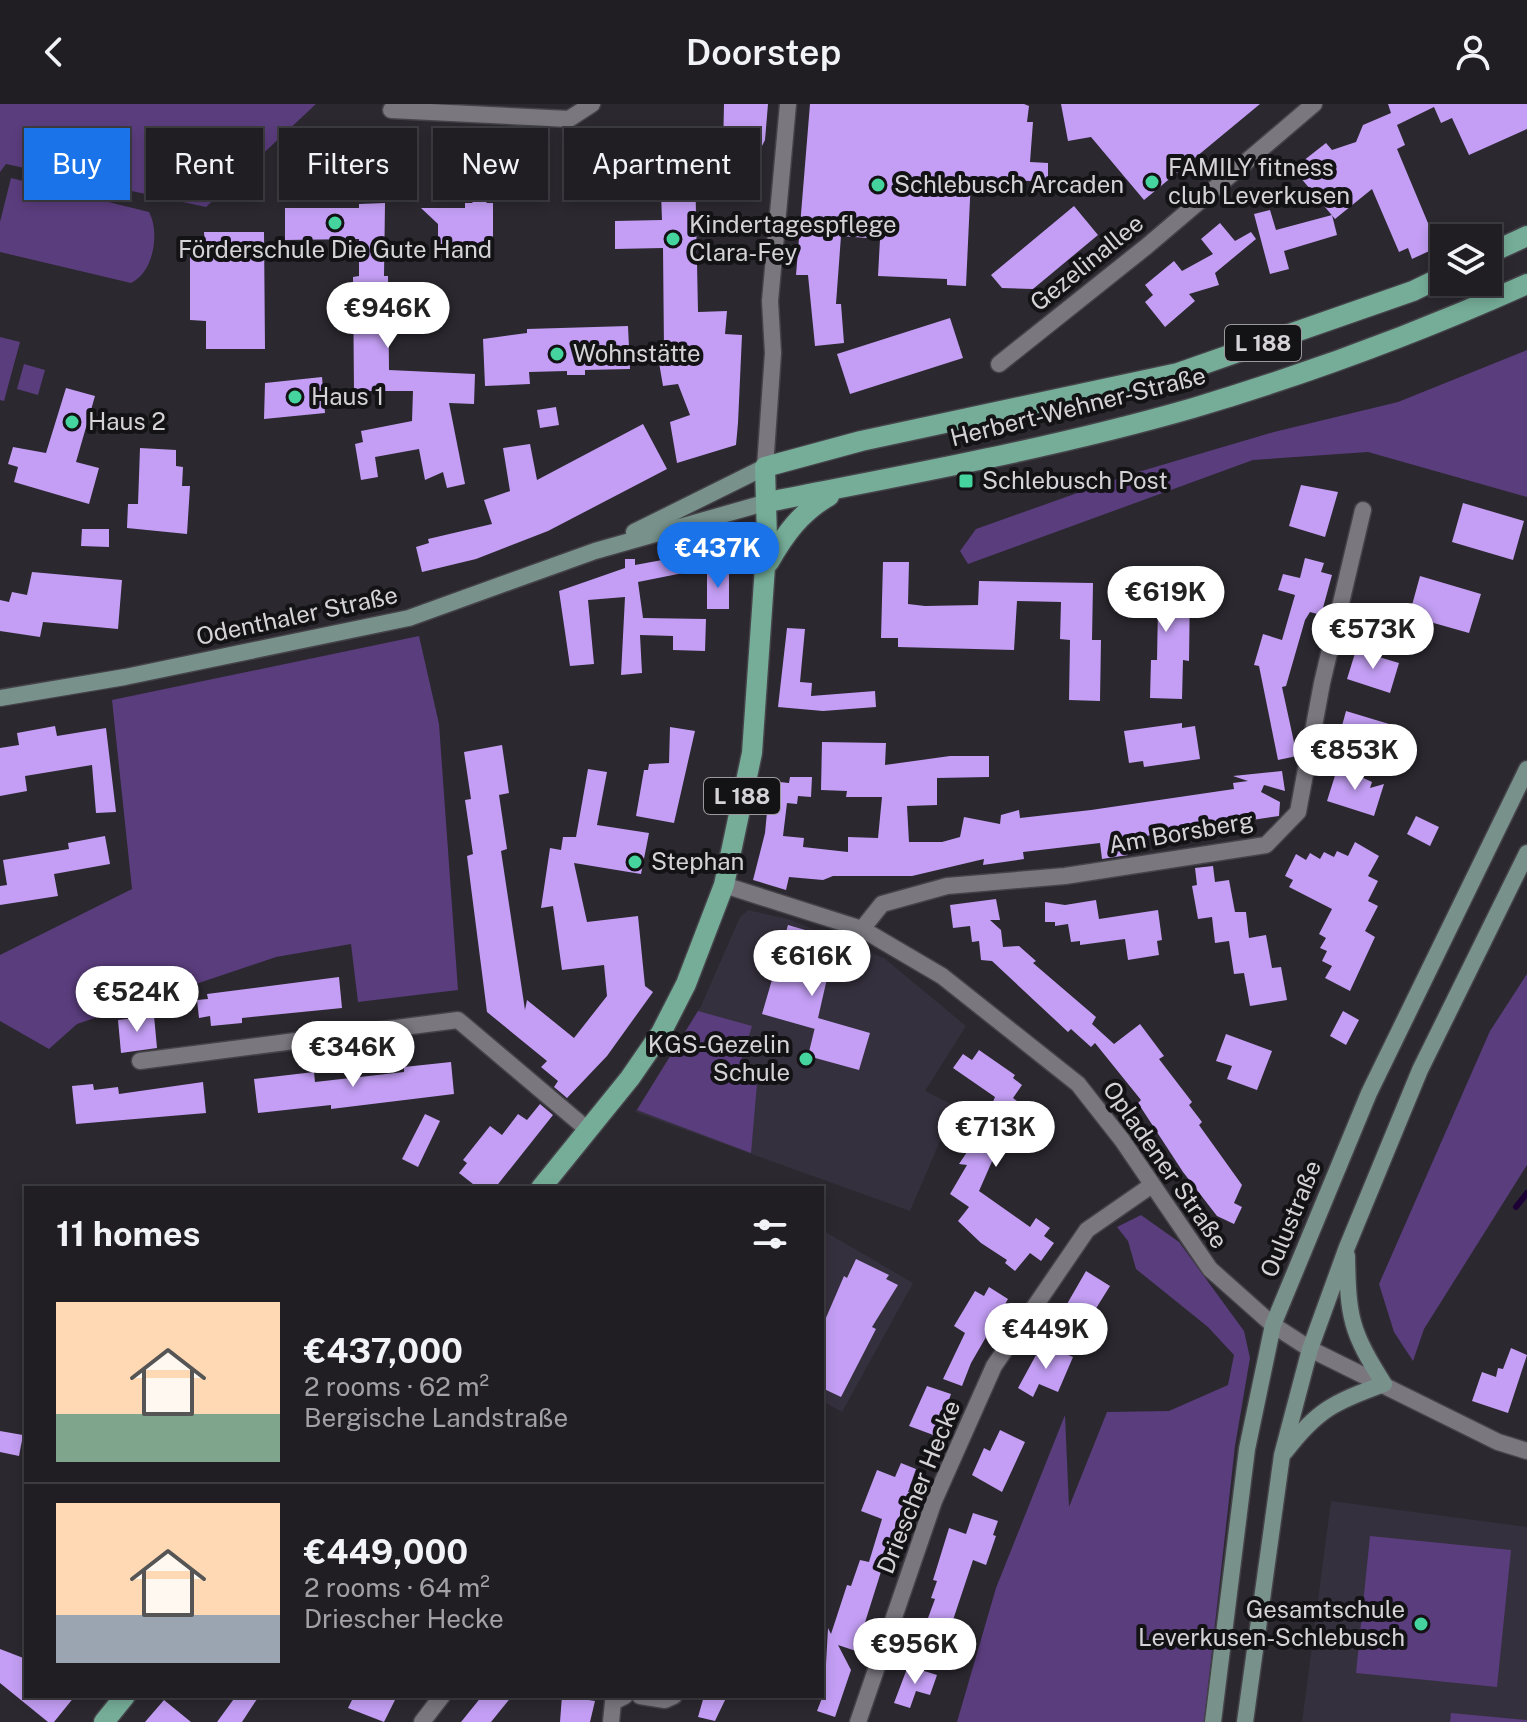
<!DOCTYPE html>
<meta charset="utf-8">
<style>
body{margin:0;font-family:"Public Sans",sans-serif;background:#28272b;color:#f1f3f6;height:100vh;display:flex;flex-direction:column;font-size:30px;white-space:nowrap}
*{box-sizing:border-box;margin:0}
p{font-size:26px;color:#a2a2a6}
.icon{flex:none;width:44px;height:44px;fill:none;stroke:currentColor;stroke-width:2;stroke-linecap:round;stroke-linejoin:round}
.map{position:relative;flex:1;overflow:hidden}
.details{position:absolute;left:24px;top:1082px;width:800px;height:512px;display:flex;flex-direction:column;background:#201e23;border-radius:0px;box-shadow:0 4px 12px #0003,0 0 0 2px #3d3c41}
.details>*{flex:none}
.hud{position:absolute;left:24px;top:24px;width:800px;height:72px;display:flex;gap:16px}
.fabs{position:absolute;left:1430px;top:120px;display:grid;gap:16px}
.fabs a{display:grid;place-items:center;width:72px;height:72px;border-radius:0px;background:#201e23;box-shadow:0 4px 12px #0003,0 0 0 2px #3d3c41;font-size:40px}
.price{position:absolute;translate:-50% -68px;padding:0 18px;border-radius:28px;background:#fff;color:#222;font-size:26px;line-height:52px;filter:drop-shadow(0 2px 4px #0008)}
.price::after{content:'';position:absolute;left:50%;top:48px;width:24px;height:18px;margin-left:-12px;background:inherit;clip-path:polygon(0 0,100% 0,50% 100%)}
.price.selected{background:#1a73e8;color:#fff}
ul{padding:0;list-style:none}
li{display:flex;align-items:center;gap:24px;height:200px;padding:0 32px}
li+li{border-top:2px solid #3d3c41}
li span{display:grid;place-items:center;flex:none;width:224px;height:160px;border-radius:0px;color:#555}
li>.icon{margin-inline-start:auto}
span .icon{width:96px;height:96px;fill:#fffc;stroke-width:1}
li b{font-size:34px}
h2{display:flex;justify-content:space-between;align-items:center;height:96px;padding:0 32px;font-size:34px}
.pill{padding:0 28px;border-radius:0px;background:#201e23;box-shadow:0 4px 12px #0003,0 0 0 2px #3d3c41;font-size:28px;line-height:72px}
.pill.selected{background:#1a73e8;color:#fff}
header{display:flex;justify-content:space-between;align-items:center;height:104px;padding:0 32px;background:#201e23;font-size:36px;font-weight:600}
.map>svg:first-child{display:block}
</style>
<header><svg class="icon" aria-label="back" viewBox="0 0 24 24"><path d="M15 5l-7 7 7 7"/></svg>Doorstep<svg class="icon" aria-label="person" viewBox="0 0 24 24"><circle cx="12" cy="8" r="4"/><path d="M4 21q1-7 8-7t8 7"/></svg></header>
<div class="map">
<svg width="1527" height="1618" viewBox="0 0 1527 1618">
<rect width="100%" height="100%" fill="#2b282f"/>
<g fill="#35303d">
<polygon points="748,806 788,815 884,854 966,922 925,987 955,1002 910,1107 635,1008 701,902 740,813"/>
<polygon points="822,1126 913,1179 842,1308 822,1297"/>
<polygon points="1331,1397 1527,1423 1527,1618 1302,1618"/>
</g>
<g fill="#5a3d7d">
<polygon points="0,0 316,0 206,103 6,60 0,68"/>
<path d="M11,74L149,108C160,128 154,168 131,179L0,148V118Z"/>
<polygon points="0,233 20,238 4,297 0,296"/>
<polygon points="1527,246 1527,393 1368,348 1253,356 968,460 960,447 976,425 1128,371 1274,328 1398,298"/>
<polygon points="24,260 45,266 38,291 17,285"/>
<polygon points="419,532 439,620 458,886 358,898 351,840 276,853 77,920 49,945 0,917 0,851 132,785 112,596"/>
<polygon points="1527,870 1527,1061 1424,1225 1413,1257 1394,1228 1379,1180 1490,927"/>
<polygon points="698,907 752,922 739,963 758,968 751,1049 637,1006"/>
<polygon points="1141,1111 1179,1138 1244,1227 1250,1254 1235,1342 1204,1618 957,1618 996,1484 1065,1311 1069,1403 1107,1308 1169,1307 1228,1281 1234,1251 1208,1223 1136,1165 1128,1137 1117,1123"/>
<polygon points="1370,1432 1511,1446 1497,1583 1356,1569"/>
<polygon points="1451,1609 1527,1616 1527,1618 1450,1618"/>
</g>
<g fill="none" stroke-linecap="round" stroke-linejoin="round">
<polyline stroke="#1d0036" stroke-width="6" points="1516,1103 1527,1089"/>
</g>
<g fill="#c39ef4">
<polygon points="724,0 768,0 765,36 760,46 723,46"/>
<polygon points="810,0 1024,0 1029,2 1027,18 1033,18 1030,58 1048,59 1048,78 971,74 966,182 947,181 947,175 878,172 880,135 841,132 836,200 841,200 844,239 815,242 808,171 796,171"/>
<polygon points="1061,0 1260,0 1144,96 1091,33 1068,37"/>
<polygon points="1388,0 1527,0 1527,25 1469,51 1452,14 1441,19 1434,3 1397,21 1405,41 1397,45 1438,143 1412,155 1408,144 1399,148 1372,85 1335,115 1300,73 1310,65 1303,57 1326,39 1332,46 1356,38 1363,21 1391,9"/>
<polygon points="695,61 698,208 727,207 725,230 742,231 738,319 736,341 677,359 670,318 690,311 678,280 663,282 657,247 664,246 663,144 615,145 615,117 662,116 660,62"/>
<polygon points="479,91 487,99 493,99 493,157 444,157 444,143 439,143 438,137 438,120 421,104 465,104 465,99 472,99"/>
<polygon points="385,99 384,172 388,172 389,266 475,270 474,300 449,299 465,380 447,384 443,368 425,376 419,345 375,353 378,373 361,376 355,340 363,338 361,327 412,317 413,287 354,287 353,173 359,172 359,135 285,136 285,104 359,104 359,100"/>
<polygon points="1074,102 1098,131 1033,185 1002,184 991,171"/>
<polygon points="1270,106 1276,126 1332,111 1337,131 1284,147 1289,165 1270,170 1254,110"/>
<polygon points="1220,119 1235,137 1251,128 1256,135 1215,169 1219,181 1189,190 1195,197 1165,223 1145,198 1153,191 1145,181 1174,157 1182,167 1213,150 1201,135"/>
<polygon points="204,128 264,128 265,245 206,245 206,217 190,216 190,142 205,142"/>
<polygon points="950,214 963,254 850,290 837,250"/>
<polygon points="628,222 630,265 585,266 585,271 567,271 567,267 529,268 530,280 485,282 483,235 527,229 527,225"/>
<polygon points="322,273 325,309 264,315 265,279"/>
<polygon points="66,284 95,292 76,358 99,364 89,400 14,378 18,363 8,360 13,343 46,349"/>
<polygon points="556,303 559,321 540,324 537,306"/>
<polygon points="643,320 667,365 548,427 476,455 422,468 416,443 429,439 428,435 492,420 484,396 510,387 503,344 530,340 537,376"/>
<polygon points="140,344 176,346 176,362 183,363 182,382 190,382 187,430 127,424 128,400 138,400"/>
<polygon points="1301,381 1338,388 1325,433 1289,422"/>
<polygon points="1463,399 1524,417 1513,456 1452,438"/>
<polygon points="82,425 109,425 109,443 81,442"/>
<polygon points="695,450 693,467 638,478 643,514 706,515 705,547 673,546 673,532 640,531 642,569 621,571 625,493 588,496 594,560 570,562 559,487 625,464 625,455 635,455 635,461"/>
<polygon points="1305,454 1324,459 1321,468 1332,471 1321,511 1310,508 1305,516 1286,582 1282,583 1297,652 1278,656 1259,562 1254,561 1263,530 1282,536 1295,491 1278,486 1283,470 1300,474"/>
<polygon points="883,458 909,458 908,500 925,502 978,501 979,477 1093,479 1092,536 1101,536 1100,597 1069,596 1070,536 1060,535 1061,498 1017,497 1014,546 898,543 898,534 881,534"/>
<polygon points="707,466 729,467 729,505 707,505"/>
<polygon points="32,468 122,476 118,525 43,518 40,533 0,527 0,496 9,498 12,488 27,491"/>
<polygon points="1420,472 1481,490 1469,529 1409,512"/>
<polygon points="1124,480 1190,481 1189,557 1183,556 1182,595 1150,594 1151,556 1157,556 1158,503 1124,499"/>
<polygon points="787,524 805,525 800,578 812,579 811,592 875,587 876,603 823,607 778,603"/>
<polygon points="1356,546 1399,559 1390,589 1347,575"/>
<polygon points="1346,607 1389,620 1380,650 1339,633"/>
<polygon points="1182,619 1182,624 1195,622 1200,655 1144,663 1143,657 1129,659 1124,627"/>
<polygon points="55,622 57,632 106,624 116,708 96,709 92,661 25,672 27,687 0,692 0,644 19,641 17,629"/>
<polygon points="670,623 695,627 674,719 636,712 644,666 648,666 649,660 669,659"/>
<polygon points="822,638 886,639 885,661 950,652 989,652 989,673 937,674 937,701 907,702 909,738 942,738 960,733 964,713 1000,720 1001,711 1019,706 1020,714 1091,706 1234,685 1233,679 1248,677 1233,672 1282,667 1285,687 1264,681 1261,688 1280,698 1279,712 1126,735 1128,751 1102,755 1100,739 1023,748 1024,755 983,761 984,755 912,772 833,772 823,776 789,773 786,786 753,776 765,729 770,677 789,679 790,673 812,673 811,693 798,692 797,700 787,699 783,732 804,734 803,743 848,748 848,733 878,734 882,693 846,693 847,687 821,686"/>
<polygon points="502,641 509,689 499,691 507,745 501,747 525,906 527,896 574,934 607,892 604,861 562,866 553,802 541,804 550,744 561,746 563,733 576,733 588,665 607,668 597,721 649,729 641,770 574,759 587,818 638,812 645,882 653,888 607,952 567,994 554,983 558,977 541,963 547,957 487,908 467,752 473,750 465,696 471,695 464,648"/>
<polygon points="1338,662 1372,678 1370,684 1384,680 1374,712 1327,697"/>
<polygon points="1416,712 1439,723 1430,742 1407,730"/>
<polygon points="105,732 110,760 54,770 58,792 0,801 0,782 7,781 3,756 69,745 68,739"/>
<polygon points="1355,738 1379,752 1368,772 1378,777 1368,797 1378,802 1365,827 1375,833 1350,887 1325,874 1332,862 1322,857 1327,847 1320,844 1326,834 1319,830 1332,805 1289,783 1293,776 1285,772 1296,750 1306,756 1310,749 1320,755 1324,748 1334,753 1337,747 1348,752"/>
<polygon points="1213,762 1215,778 1229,776 1235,808 1246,808 1249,834 1266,831 1272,864 1281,863 1287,896 1250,902 1244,869 1234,870 1229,837 1215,839 1212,813 1198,815 1192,782 1197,781 1195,764"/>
<polygon points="996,795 1000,816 990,816 1001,826 1003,843 1019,842 1036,857 1033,859 1096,913 1092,920 1114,940 1140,920 1164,952 1159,955 1192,998 1189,1001 1202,1018 1199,1021 1242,1081 1234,1099 1242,1103 1234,1120 1217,1112 1183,1068 1138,999 1141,996 1095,939 1091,943 1071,925 1068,928 992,857 981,856 979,837 972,838 970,822 953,824 950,801"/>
<polygon points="1096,796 1099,815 1158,806 1162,836 1157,837 1159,851 1128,856 1125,835 1080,841 1080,837 1071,838 1068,820 1055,822 1055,818 1045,818 1045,798 1065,801"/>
<polygon points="788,821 836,835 818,914 870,929 859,966 808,952 816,919 815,925 762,910"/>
<polygon points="339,873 342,904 242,914 242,919 211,922 210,912 199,914 197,896 208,895 207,890"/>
<polygon points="1343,907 1359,916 1346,941 1330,932"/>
<polygon points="154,912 157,944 121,949 118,916"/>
<polygon points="1226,930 1272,947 1257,986 1227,975 1232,962 1216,957"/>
<polygon points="979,946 1015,971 1013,974 1022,981 1013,994 1025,1003 1014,1018 1041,1033 1004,1030 979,1087 1030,1123 1036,1114 1050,1124 1044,1132 1054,1139 1041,1157 1030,1149 1015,1167 1005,1159 1007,1156 981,1139 958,1117 969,1103 950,1090 967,1061 959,1060 981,1027 995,993 953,964 963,950 972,956"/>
<polygon points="451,958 454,990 331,1005 331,1001 258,1009 254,975 314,968 315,978 404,968 404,963"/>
<polygon points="203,978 206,1009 76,1020 72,982 93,980 94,986 118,983 119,990"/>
<polygon points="540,1000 553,1011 495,1084 478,1084 459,1069 467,1059 463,1056 490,1022 502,1031 518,1010 527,1016"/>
<polygon points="425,1010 440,1017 418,1063 402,1055"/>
<polygon points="856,1155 889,1171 886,1175 898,1181 872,1223 876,1225 841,1293 822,1284 822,1223 844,1172 847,1174"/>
<polygon points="1086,1167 1110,1182 1090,1214 1067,1200"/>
<polygon points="989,1183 1008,1195 971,1259 962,1282 943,1275 965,1229 954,1222 975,1187 984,1192"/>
<polygon points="1042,1240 1073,1253 1058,1288 1039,1280 1033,1293 1018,1284"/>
<polygon points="1511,1244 1527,1251 1508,1309 1472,1297 1482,1268 1496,1273 1498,1264 1503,1265"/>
<polygon points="927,1282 951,1290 936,1332 909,1322"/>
<polygon points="1000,1326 1025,1338 1002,1388 972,1371 984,1344 990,1347"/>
<polygon points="0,1327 23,1331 19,1352 0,1348"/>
<polygon points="901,1359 916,1365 908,1388 911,1388 896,1420 856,1547 838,1541 851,1566 835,1613 817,1607 822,1594 822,1559 826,1560 828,1524 831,1530 847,1481 851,1482 860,1456 869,1458 882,1415 861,1407 877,1366 895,1373"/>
<polygon points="973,1409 998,1417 993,1431 996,1432 986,1461 973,1456 951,1522 928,1514 935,1495 931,1494 937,1477 933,1476 949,1424 966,1430"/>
<polygon points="0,1545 26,1555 26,1592 75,1592 54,1618 48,1618 0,1579"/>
<polygon points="908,1562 937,1571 930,1591 916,1587 910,1604 894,1599"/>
<polygon points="236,1592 259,1592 242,1618 217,1618"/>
<polygon points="354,1592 397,1592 384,1618 348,1604"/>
<polygon points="482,1592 512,1592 491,1618 461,1618"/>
<polygon points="562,1592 595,1597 590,1618 560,1618"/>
<polygon points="704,1592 727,1592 715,1617 698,1613"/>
<polygon points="164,1596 191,1618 145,1618"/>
</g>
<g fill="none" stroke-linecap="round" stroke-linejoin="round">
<defs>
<g id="street">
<polyline points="391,6 569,15 592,0"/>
<polyline points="999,260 1147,142 1314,0"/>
<polyline points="765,363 773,249 770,197 788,0"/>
<polyline points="724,781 862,825 942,872 1078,980 1122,1036 1210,1165 1273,1221 1310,1245 1498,1338 1527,1347"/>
<polyline points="862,825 882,800 947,782 1065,772 1266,741 1298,708 1322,579 1363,406"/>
<polyline points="140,957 458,916 588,1026"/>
<polyline points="640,1592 665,1596 674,1592"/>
<polyline points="422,1618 442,1592"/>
<polyline points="611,1618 613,1598 625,1592"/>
<polyline points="858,1618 934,1397 994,1262 1087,1126 1152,1081"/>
</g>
<g id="secondary">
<path d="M682,425C723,429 741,428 764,466"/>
<polyline points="634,428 765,363"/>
<polyline points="0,594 125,573 409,514 595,447 768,398"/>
<path d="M1285,1348C1317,1306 1334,1298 1384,1280C1351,1228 1348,1214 1347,1152"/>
<polyline points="1213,1618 1247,1345 1273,1221 1369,989 1527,665"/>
<polyline points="1245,1618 1282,1351 1310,1245 1347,1143 1420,966 1527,749"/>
</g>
<g id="primary">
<polyline points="1488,150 1527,132"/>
<path d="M768,398C910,370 1054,344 1193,304C1307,270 1418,229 1527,180"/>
<path d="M769,458C785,430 801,408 829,392"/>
<polyline points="541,1084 630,974 661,929 686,880 724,781 752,649 767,434 765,363 861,337 1178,269 1413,187 1444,172"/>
<polyline points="104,1618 125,1592"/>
</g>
</defs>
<use href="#street" stroke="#454349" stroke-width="19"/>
<use href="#secondary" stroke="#454349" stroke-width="19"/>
<use href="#primary" stroke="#454349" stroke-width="23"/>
<use href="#street" stroke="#7a777f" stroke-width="16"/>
<use href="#secondary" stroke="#78928b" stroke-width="16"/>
<use href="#primary" stroke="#75ad98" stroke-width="20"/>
</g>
<g fill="#45d49e" stroke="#131215" stroke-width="3">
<circle cx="1152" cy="78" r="8"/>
<circle cx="878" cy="81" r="8"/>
<circle cx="335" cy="119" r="8"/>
<circle cx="673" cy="135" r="8"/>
<circle cx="557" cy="250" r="8"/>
<circle cx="295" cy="293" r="8"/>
<circle cx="72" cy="318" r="8"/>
<rect x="958" y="369" width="16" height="16" rx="4"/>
<circle cx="635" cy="758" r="8"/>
<circle cx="806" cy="955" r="8"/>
<circle cx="1421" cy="1520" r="8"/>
</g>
<g text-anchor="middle" stroke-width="8" stroke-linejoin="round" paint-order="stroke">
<g fill="#131215" stroke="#9b999d" stroke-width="2">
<rect x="1225" y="221" width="76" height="36" rx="6"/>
<rect x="704" y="674" width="76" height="36" rx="6"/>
</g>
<g font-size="22" font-weight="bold" fill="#d5d3d7">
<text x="1263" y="247">L 188</text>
<text x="742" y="700">L 188</text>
</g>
<g font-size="24" fill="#d5d3d7" stroke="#131215" text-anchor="start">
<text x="1168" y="72">FAMILY fitness<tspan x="1168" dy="28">club Leverkusen</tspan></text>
<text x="894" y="89">Schlebusch Arcaden</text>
<text x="689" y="129">Kindertagespflege<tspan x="689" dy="28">Clara-Fey</tspan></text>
<text x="335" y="154" text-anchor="middle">Förderschule Die Gute Hand</text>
<text x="573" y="258">Wohnstätte</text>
<text x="311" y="301">Haus 1</text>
<text x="88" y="326">Haus 2</text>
<text x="982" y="385">Schlebusch Post</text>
<text x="651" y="766">Stephan</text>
<text x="790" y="949" text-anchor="end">KGS-Gezelin<tspan x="790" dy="28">Schule</tspan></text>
<text x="1405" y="1514" text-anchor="end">Gesamtschule<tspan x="1405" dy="28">Leverkusen-Schlebusch</tspan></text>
</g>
<g font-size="24" fill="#d5d3d7" stroke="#131215">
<text transform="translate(1087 159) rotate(-39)" y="8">Gezelinallee</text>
<text transform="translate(1078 303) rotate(-14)" y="8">Herbert-Wehner-Straße</text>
<text transform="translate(297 512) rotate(-12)" y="8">Odenthaler Straße</text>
<text transform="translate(1181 729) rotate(-10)" y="8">Am Borsberg</text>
<text transform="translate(1165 1061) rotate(55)" y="8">Opladener Straße</text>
<text transform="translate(1291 1115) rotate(-68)" y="8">Oulustraße</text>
<text transform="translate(919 1383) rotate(-68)" y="8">Driescher Hecke</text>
</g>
</g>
</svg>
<div class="fabs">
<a><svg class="icon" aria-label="layers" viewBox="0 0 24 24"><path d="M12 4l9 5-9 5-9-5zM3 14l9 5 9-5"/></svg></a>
</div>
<b class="price" style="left:388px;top:246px">€946K</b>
<b class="price selected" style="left:718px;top:486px">€437K</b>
<b class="price" style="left:1166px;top:530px">€619K</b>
<b class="price" style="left:1373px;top:567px">€573K</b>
<b class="price" style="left:1355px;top:688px">€853K</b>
<b class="price" style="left:812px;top:894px">€616K</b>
<b class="price" style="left:137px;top:930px">€524K</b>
<b class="price" style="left:353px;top:985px">€346K</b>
<b class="price" style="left:996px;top:1065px">€713K</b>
<b class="price" style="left:1046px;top:1267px">€449K</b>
<b class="price" style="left:915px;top:1582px">€956K</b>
<div class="hud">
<a class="pill selected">Buy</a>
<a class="pill">Rent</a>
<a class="pill">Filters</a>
<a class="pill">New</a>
<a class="pill">Apartment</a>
</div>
<section class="details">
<h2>11 homes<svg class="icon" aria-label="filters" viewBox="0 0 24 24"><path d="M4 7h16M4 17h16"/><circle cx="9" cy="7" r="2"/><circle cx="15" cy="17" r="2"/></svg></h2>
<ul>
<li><span style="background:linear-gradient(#ffd9b3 70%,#7fa58c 0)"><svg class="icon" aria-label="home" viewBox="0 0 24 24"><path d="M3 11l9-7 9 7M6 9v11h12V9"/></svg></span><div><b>€437,000</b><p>2 rooms · 62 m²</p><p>Bergische Landstraße</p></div></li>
<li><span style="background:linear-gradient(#ffd9b3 70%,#9aa5b1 0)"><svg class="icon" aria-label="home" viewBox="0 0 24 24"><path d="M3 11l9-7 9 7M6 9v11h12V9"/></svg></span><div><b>€449,000</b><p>2 rooms · 64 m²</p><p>Driescher Hecke</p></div></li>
</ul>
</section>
</div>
